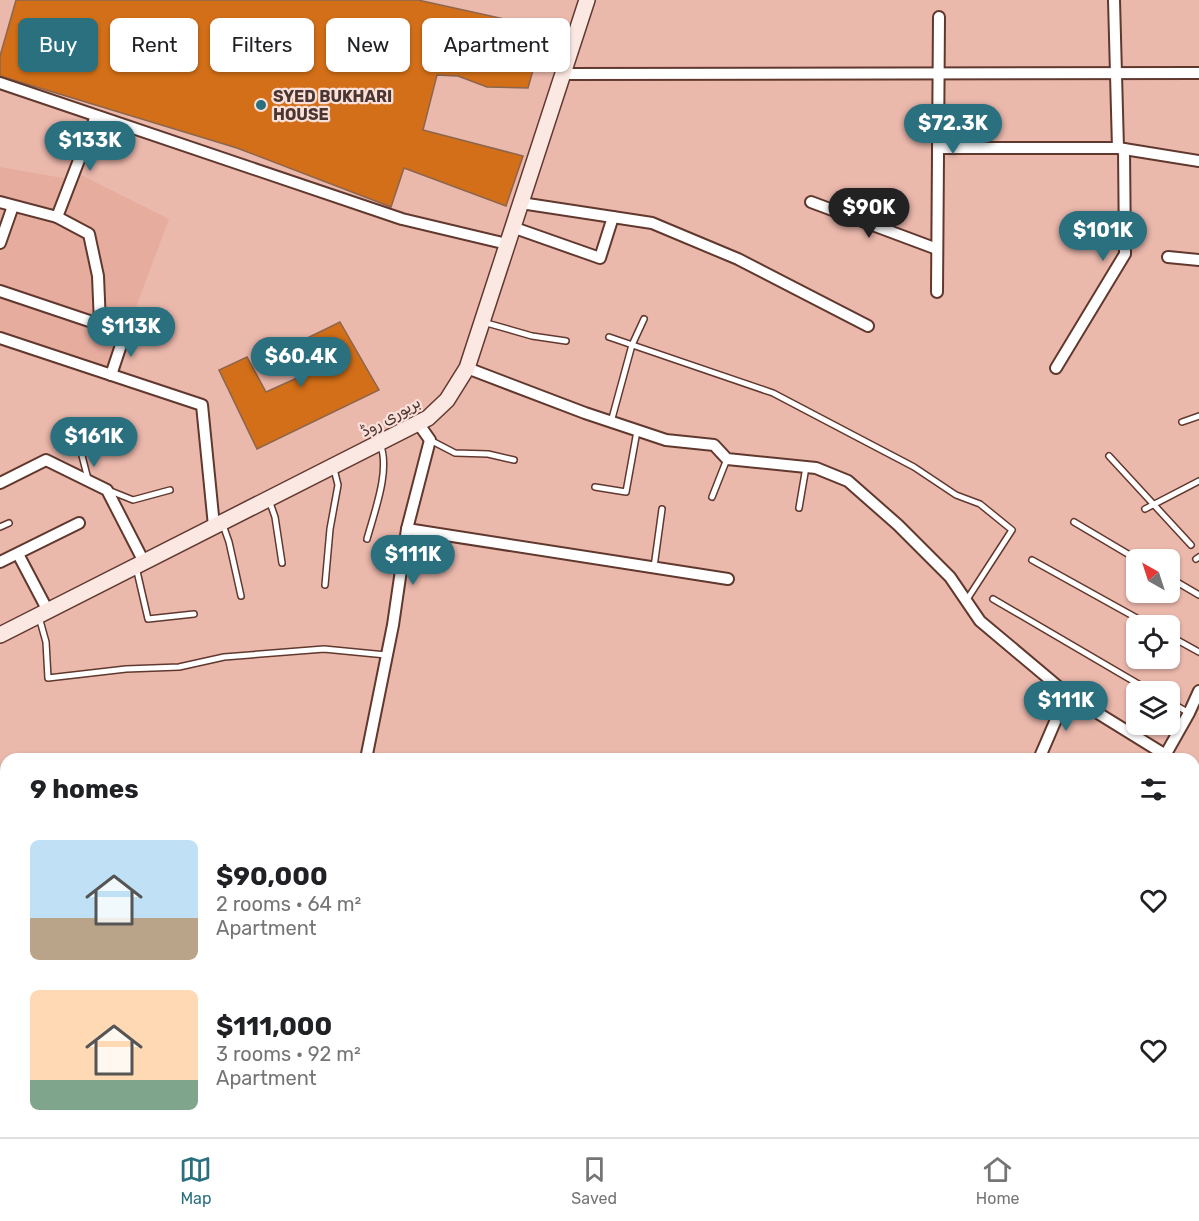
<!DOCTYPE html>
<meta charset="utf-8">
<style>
body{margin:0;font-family:Rubik,Vazirmatn,sans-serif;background:#f6f6f6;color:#202124;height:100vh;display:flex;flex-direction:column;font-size:22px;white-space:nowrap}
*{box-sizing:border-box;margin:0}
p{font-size:20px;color:#757577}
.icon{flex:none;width:33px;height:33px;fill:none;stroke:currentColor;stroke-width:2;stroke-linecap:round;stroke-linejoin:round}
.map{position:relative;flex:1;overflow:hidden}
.side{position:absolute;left:0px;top:753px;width:1200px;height:384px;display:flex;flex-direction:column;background:#fff;border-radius:18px 18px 0 0;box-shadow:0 2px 4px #0004}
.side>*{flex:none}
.hud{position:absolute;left:18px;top:18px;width:600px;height:54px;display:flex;gap:12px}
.needle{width:39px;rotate:321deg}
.controls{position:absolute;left:1126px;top:549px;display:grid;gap:12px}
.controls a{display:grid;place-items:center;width:54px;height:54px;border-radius:9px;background:#fff;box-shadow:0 2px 4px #0004;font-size:30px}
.price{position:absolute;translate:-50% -51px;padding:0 14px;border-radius:21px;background:#2a707f;color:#fff;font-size:20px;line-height:39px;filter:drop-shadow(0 2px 3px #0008)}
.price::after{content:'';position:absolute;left:50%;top:36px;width:18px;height:14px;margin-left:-9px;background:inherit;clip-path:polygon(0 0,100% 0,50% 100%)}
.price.current{background:#222;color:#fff}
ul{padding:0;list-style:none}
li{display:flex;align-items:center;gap:18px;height:150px;padding:0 30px}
li span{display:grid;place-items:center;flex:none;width:168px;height:120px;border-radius:9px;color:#555}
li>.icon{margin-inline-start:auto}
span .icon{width:72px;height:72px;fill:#fffc;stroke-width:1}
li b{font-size:26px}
h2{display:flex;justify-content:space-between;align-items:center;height:72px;padding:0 30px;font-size:26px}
.pill{padding:0 21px;border-radius:9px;background:#fff;box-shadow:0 2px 4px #0004;font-size:21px;line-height:54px}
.pill.current{background:#2a707f;color:#fff}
.menu{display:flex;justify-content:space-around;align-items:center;height:84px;border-top:2px solid #e0e0e0;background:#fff;font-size:16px;color:#757577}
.menu a{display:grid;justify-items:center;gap:3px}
.menu .current{color:#2a707f}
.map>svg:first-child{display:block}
</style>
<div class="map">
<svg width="1199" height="1137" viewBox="0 0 1199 1137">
<rect width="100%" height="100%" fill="#ebb8ac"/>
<polygon fill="#e6ac9e" points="0,167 74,180 81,175 169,219 113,368 0,336"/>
<g fill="#d36f18" stroke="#8c654d" stroke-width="1.5">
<polygon points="16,0 418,0 545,28 528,88 487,87 458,76 437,75 423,130 523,156 506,206 404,168 391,207 237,148 0,76 0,56"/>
<polygon points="340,322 379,390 257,449 219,370 247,357 266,392 317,369 303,340"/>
</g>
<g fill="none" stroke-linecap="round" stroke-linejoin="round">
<defs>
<g id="service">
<polyline points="483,322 532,336 566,341"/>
<polyline points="609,337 773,393 914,467 956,495 980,504 1012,530 966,601"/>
<polyline points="611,422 632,345 644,319"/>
<polyline points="1182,422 1199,416"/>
<polyline points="430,440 455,453 488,454 514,460"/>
<polyline points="1109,456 1191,545"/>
<polyline points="88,479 79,444 107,429"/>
<polyline points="595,487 626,492 637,431"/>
<polyline points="108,490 133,500 170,490"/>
<polyline points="712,497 727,459"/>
<polyline points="269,500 275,517 282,563"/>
<polyline points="799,508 806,467"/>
<polyline points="1145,509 1199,481"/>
<polyline points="1074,522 1138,560"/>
<polyline points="223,525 229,542 241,596"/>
<polyline points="0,527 9,523"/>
<path d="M367,539C374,513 391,469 380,444"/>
<polyline points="1196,559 1199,557"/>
<polyline points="1032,560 1151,626"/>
<polyline points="136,567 148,619 194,614"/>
<polyline points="654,567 662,509"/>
<polyline points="1170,578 1199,595"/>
<polyline points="325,585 330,529 338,485 334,469"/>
<polyline points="993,599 1152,692"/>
<polyline points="39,617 46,642 48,678 126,669 179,667 224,657 324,649 386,655"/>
<polyline points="1170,636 1199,652"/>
<polyline points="1170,702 1189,713"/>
<polyline points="0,821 6,820"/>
<polyline points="1194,906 1199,925"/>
<polyline points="0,924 6,923"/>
<polyline points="0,993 6,992"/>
<polyline points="0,1085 6,1083"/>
<polyline points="1111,1131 1113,1137"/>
<polyline points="1187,1131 1189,1137"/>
<polyline points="247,1137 281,1131"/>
</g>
<g id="minor">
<polyline points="1114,0 1118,148"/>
<polyline points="563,74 1199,73"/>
<polyline points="0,83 402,219 507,244"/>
<polyline points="938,148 1118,148 1199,161"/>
<polyline points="0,202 57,217 89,234 98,276 100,324"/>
<polyline points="811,202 937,249"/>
<polyline points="521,203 652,223 738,259 868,326"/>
<polyline points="57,217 96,116"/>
<polyline points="512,227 600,258 613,217"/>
<polyline points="0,243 13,206"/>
<polyline points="1168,257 1199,260"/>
<polyline points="0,291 125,333 111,375"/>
<polyline points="937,292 939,17"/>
<polyline points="0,338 202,405 214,526"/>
<polyline points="467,368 585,413 666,440 714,445 727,459 816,468 848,481 898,525 950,577 980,621 1067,694 1164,754"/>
<polyline points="1056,368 1125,254 1124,149"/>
<polyline points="0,483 46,460 107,490 144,562"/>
<polyline points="407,529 728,579"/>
<polyline points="18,554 48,611"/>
<polyline points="0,562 79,523"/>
<polyline points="366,759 393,625 407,529 430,440 418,423"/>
<polyline points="1039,759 1067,694"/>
<polyline points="1163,759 1189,713 1199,691"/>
<polyline points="310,1137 311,1131"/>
</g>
<polyline id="secondary" points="0,635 428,418 447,400 467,368 587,0"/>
<g id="primary">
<polyline points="0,1115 6,1123"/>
<polyline points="12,1131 17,1137"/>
</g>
</defs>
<use href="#service" stroke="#61382e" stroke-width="8"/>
<use href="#minor" stroke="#61382e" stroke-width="14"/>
<use href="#secondary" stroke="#61382e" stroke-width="18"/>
<use href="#primary" stroke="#fff" stroke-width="20"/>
<use href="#service" stroke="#fff" stroke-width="5"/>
<use href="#minor" stroke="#fff" stroke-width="10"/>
<use href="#secondary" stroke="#fbe8e3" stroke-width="15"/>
<use href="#primary" stroke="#f7d0c7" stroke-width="16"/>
</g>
<circle fill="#2a707f" stroke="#fae0d9" stroke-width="2" cx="261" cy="105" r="6"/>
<g text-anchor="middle" stroke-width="4.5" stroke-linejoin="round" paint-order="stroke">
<g font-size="16" font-weight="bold" fill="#4a3530" stroke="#fae0d9" text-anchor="start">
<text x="273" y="102">SYED BUKHARI<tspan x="273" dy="18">HOUSE</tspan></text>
</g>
<g font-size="16" fill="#4a3530" stroke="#fae0d9">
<text transform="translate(390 416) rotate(-29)" y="6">بریوری روڈ</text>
</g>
</g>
</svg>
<div class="controls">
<a><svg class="needle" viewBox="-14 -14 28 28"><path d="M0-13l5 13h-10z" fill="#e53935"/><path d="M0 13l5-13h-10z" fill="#757577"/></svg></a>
<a><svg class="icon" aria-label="locate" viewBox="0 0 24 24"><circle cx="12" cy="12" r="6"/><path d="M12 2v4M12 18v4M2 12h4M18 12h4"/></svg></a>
<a><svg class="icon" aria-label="layers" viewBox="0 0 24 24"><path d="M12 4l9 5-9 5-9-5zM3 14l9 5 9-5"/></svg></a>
</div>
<b class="price" style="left:953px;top:155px">$72.3K</b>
<b class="price" style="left:90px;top:172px">$133K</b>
<b class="price current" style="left:869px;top:239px">$90K</b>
<b class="price" style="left:1103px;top:262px">$101K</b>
<b class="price" style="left:131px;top:358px">$113K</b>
<b class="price" style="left:301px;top:388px">$60.4K</b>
<b class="price" style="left:94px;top:468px">$161K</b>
<b class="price" style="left:413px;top:586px">$111K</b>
<b class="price" style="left:1066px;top:732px">$111K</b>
<div class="hud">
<a class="pill current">Buy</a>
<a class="pill">Rent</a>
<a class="pill">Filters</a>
<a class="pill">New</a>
<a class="pill">Apartment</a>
</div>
<section class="side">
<h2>9 homes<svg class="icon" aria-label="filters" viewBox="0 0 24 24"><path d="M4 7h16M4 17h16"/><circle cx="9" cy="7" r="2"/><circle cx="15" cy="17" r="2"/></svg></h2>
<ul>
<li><span style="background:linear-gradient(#bfe0f5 65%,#b9a48a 0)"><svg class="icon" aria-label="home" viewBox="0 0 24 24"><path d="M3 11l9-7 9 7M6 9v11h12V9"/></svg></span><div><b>$90,000</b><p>2 rooms · 64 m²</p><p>Apartment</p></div><svg class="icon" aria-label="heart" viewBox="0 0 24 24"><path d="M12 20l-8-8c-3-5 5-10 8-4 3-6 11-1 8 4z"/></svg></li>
<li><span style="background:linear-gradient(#ffd9b3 75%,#7fa58c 0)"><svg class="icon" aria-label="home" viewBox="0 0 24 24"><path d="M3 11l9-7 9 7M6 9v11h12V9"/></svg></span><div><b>$111,000</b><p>3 rooms · 92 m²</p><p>Apartment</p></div><svg class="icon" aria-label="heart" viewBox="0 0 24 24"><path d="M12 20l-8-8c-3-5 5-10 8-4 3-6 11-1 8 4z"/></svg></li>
</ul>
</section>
</div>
<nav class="menu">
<a class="current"><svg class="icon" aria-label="map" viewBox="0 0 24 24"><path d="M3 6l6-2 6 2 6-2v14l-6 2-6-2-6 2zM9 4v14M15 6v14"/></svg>Map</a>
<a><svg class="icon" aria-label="saved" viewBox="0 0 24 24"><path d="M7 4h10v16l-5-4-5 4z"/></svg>Saved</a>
<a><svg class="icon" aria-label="home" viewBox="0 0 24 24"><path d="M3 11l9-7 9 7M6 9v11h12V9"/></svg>Home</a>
</nav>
